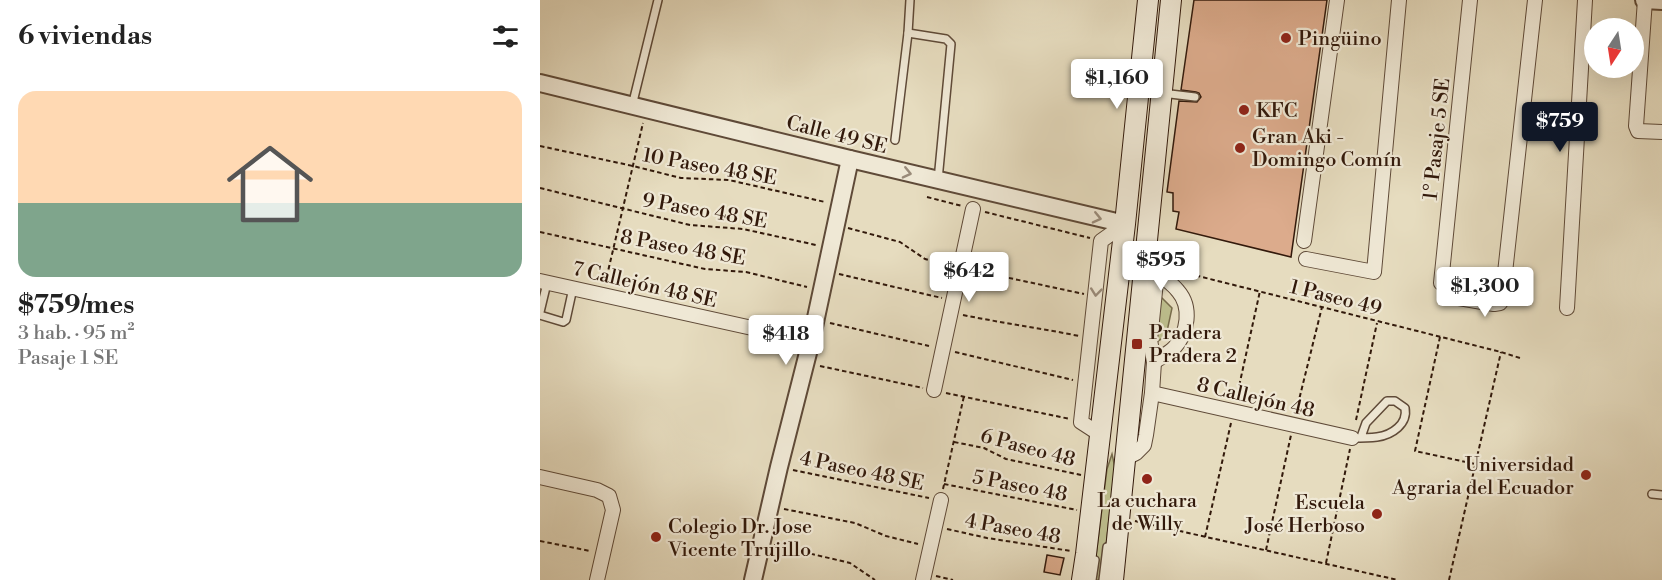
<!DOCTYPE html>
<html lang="es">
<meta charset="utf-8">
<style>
body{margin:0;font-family:"Libre Bodoni",serif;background:#f6f6f6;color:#222;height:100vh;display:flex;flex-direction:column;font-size:22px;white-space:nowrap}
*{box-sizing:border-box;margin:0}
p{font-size:20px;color:#767676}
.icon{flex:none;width:33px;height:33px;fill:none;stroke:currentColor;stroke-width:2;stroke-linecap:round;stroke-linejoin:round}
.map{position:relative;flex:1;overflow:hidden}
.drawer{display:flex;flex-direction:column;background:#fff;width:540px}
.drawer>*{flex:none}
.needle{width:39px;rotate:192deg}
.buttons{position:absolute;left:1044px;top:18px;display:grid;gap:12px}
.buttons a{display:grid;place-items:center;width:60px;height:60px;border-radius:50%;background:#fff;box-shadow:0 6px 24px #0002;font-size:30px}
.price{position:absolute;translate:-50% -51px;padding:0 14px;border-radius:6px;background:#fff;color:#222;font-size:20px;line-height:39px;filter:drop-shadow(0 2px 3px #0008)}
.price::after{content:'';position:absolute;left:50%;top:36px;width:18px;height:14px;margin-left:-9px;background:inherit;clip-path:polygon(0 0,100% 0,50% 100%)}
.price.on{background:#111827;color:#fff}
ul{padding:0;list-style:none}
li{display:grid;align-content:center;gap:12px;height:318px;padding:0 18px}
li+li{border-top:2px solid #e0e0e0}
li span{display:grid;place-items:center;height:186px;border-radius:18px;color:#555}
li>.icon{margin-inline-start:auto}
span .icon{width:108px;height:108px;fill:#fffc;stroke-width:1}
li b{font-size:26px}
h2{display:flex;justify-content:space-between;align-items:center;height:72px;padding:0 18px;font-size:26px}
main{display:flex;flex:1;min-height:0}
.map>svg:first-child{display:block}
</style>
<main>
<section class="drawer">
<h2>6 viviendas<svg class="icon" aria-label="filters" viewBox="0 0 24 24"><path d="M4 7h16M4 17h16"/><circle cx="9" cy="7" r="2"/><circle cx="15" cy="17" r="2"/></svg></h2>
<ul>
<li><span style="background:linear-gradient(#ffd9b3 60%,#7fa58c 0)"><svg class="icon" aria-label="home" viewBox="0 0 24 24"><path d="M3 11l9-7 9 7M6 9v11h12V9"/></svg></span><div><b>$759/mes</b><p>3 hab. · 95 m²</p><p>Pasaje 1 SE</p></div></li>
</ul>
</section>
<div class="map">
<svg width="1122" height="580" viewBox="0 0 1122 580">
<rect width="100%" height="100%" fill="#e6dcbf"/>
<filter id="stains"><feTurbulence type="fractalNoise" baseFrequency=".00333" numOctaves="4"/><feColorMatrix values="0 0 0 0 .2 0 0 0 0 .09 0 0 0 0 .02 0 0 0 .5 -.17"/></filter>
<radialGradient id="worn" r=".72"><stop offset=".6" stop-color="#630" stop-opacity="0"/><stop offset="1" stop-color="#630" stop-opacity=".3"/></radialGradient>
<g fill="#bdbe8d" stroke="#786c4c" stroke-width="1.5">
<polygon points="620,296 632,308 626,336 615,343"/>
<polygon points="572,454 575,468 562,580 553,580 567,469"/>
</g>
<g fill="#dcab8c" stroke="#32190b" stroke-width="1.5">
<polygon points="654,0 787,0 751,257 636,229 639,212 633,211 633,193 627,192 639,101 657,102 661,97 659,93 656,92 641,90"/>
<polygon points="507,555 524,558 520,575 504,572"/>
</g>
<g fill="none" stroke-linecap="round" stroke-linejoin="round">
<defs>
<g id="service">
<polyline points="368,33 406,39 411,44 398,180"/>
<polyline points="622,93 655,97"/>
<polyline points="92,106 118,0"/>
<polyline points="355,140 368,33 370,0"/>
<polyline points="0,312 7,283"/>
<polyline points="0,315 23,322 26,320 33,288"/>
<path d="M812,438C820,438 829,438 837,437C852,435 868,424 865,408L855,401H847L826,423L821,437"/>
<polyline points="1112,494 1122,495"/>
<polyline points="552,580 555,560"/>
<polyline points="563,580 567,547"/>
</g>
<g id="minor">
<polyline points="1105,0 1096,126 1098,131 1122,132"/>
<polyline points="764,241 797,0"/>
<polyline points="766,259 834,272 859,0"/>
<path d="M612,269C621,276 631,282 638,291C652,307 648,333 634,348C628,354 621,357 614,362"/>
<polyline points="0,281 271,341"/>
<polyline points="901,283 930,0"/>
<polyline points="913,297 954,304 960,303 962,300 995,0"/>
<polyline points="1027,308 1045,0"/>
<polyline points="394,390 433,209"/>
<polyline points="612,393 812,438"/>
<polyline points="561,435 541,422 561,241 585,224"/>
<polyline points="586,458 596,453 604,445 606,435 612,393 614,362 610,340 617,272"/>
<polyline points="0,477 57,490 69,496 73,510 57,580"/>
<polyline points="383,580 401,500"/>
</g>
<g id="tertiary">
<polyline points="1104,0 1122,1"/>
<polyline points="0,83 310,159 585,224"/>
<polyline points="213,580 239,467 271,341 310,159"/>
</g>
<g id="secondary">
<polyline points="542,580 546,554 585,224 608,0"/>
<polyline points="573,580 631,0"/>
</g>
</defs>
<use href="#service" stroke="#5f4a38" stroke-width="10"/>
<use href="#minor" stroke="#5f4a38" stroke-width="16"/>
<use href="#tertiary" stroke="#5f4a38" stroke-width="20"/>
<use href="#secondary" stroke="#32190b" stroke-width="22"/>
<g stroke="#32190b" stroke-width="2" stroke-dasharray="4.5 3" stroke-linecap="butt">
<polyline points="0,146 93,166 141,178 189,180 285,202"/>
<polyline points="0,188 150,225 203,229 276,245"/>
<polyline points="387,197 422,206"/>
<polyline points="445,212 550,238"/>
<polyline points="308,228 360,242 385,259 409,265"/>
<polyline points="0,232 165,269 206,272 267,287"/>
<polyline points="432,270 544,294"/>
<polyline points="634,270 961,352 980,358"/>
<polyline points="299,274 402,298"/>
<polyline points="65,284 103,123"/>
<path d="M423,315C462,323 500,328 539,336"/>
<polyline points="290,323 389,346"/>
<polyline points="900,337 875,451 963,470"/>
<polyline points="415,352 533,380"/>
<polyline points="280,366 383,388"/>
<polyline points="406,393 530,419"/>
<polyline points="696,400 720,291"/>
<polyline points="756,412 782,307"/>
<polyline points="816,420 837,323"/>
<polyline points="414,442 444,448 466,459 541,475"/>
<polyline points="253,470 389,498"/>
<polyline points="404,484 537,510"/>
<polyline points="403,489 424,396"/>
<polyline points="244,509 315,523 346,536 378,544"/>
<polyline points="595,521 858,580"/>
<polyline points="407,529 447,538 531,551"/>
<polyline points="665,537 691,423"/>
<polyline points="0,541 50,551"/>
<polyline points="234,545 310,563 335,580"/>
<polyline points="726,550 751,435"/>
<polyline points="786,563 810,449"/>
<polyline points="396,576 413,580"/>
<polyline points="909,580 961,352"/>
</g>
<use href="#service" stroke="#efe8d5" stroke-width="7"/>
<use href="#minor" stroke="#efe8d5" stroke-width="14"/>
<use href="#tertiary" stroke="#efe8d5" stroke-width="16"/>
<use href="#secondary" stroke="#efe8d5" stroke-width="20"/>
</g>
<defs><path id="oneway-chevron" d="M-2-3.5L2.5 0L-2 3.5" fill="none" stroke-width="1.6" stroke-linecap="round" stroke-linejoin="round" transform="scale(1.5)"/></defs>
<g stroke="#9a8b7a">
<use href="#oneway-chevron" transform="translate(367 173) rotate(13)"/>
<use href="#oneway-chevron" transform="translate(557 218) rotate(13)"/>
<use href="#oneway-chevron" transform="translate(556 292) rotate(96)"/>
</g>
<g fill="#8f2418" stroke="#efe8d5" stroke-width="2">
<circle cx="746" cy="38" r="6"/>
<circle cx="704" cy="110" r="6"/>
<circle cx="700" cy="148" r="6"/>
<rect x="591" y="338" width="12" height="12" rx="3"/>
<circle cx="1046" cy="475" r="6"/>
<circle cx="607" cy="479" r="6"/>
<circle cx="837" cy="514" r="6"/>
<circle cx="116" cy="537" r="6"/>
</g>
<g text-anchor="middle" stroke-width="4.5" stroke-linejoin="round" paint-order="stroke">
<g font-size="20" fill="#32190b" stroke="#efe8d5" text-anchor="start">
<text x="758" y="45">Pingüino</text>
<text x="716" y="117">KFC</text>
<text x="712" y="143">Gran Aki -<tspan x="712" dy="23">Domingo Comín</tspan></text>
<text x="609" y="339">Pradera<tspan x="609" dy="23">Pradera 2</tspan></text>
<text x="1034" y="471" text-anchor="end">Universidad<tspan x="1034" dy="23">Agraria del Ecuador</tspan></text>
<text x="607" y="507" text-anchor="middle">La cuchara<tspan x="607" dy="23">de Willy</tspan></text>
<text x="825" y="509" text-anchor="end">Escuela<tspan x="825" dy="23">José Herboso</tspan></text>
<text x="128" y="533">Colegio Dr. Jose<tspan x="128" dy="23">Vicente Trujillo</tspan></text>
</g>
<g font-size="20" fill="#32190b" stroke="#efe8d5">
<text transform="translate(297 134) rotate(14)" y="7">Calle 49 SE</text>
<text transform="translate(896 139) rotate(-84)" y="7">1° Pasaje 5 SE</text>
<text transform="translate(170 166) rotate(10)" y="7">10 Paseo 48 SE</text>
<text transform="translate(165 210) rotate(10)" y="7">9 Paseo 48 SE</text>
<text transform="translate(143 247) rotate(10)" y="7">8 Paseo 48 SE</text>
<text transform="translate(105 284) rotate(13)" y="7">7 Callejón 48 SE</text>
<text transform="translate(796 297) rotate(14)" y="7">1 Paseo 49</text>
<text transform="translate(716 397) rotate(13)" y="7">8 Callejón 48</text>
<text transform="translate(488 447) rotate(15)" y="7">6 Paseo 48</text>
<text transform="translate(322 470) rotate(12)" y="7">4 Paseo 48 SE</text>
<text transform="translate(480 485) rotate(11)" y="7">5 Paseo 48</text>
<text transform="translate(473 528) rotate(10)" y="7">4 Paseo 48</text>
</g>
</g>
<rect width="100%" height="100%" filter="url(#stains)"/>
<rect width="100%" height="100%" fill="url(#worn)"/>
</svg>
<div class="buttons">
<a><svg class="needle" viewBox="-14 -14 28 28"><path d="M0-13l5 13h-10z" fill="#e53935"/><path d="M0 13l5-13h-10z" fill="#767676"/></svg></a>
</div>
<b class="price" style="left:577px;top:110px">$1,160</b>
<b class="price on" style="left:1020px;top:153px">$759</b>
<b class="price" style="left:621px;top:292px">$595</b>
<b class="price" style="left:429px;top:303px">$642</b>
<b class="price" style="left:945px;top:318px">$1,300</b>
<b class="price" style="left:246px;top:366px">$418</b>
</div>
</main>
